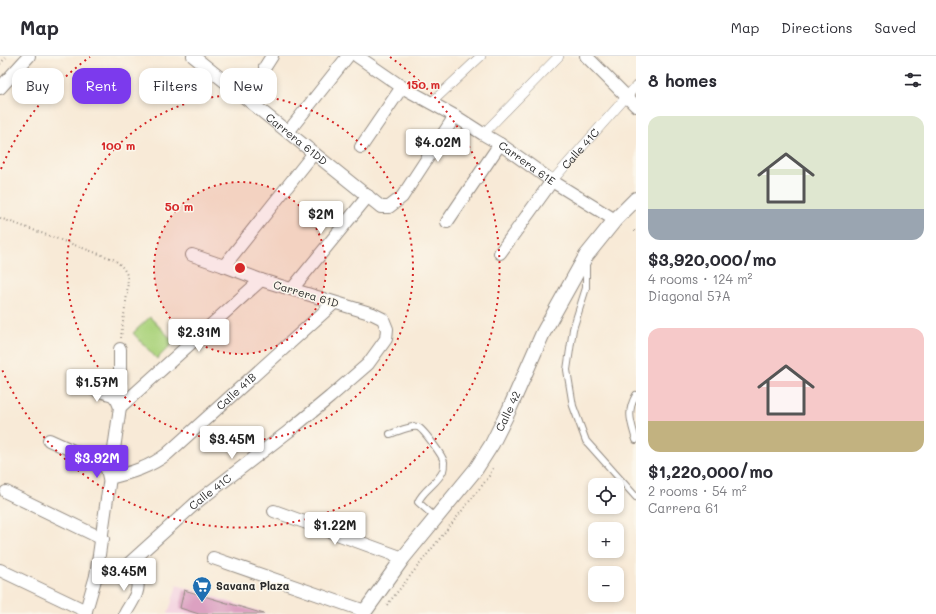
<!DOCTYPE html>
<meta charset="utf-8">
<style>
body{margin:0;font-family:Mali,sans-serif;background:#f2f2f3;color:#2b2b33;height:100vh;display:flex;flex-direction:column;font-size:15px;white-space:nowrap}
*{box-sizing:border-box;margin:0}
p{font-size:13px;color:#7c7c81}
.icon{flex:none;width:22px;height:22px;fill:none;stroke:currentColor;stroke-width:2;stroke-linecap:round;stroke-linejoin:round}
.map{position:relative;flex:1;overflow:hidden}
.drawer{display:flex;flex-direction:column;background:#fff;width:300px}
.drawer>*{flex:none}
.guide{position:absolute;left:12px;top:12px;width:380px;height:36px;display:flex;gap:8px}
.fabs{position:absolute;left:588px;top:422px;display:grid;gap:8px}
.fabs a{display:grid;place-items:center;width:36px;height:36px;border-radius:8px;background:#fff;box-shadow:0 2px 6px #0003;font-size:20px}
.price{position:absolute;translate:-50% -34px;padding:0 9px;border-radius:4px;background:#fff;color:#222;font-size:13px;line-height:26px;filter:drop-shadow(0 1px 2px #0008)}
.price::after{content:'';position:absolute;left:50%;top:24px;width:12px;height:9px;margin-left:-6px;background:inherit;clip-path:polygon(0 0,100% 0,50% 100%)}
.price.selected{background:#7c3aed;color:#fff}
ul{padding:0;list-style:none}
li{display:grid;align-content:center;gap:8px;height:212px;padding:0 12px}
li span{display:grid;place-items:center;height:124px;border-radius:12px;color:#555}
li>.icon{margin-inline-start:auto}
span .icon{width:72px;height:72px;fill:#fffc;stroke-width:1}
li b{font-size:17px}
h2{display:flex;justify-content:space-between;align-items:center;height:48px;padding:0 12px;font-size:17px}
.pill{padding:0 14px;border-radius:12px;background:#fff;box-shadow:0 2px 6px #0003;font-size:14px;line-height:36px}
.pill.selected{background:#7c3aed;color:#fff}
header{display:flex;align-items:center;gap:24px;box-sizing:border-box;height:56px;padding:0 20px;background:#fff;border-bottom:1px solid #e1e1e2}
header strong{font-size:19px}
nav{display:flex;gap:22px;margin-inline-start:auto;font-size:14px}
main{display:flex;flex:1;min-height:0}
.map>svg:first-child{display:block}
</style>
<header>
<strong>Map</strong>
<nav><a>Map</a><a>Directions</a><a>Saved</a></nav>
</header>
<main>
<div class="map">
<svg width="636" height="558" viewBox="0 0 636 558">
<rect width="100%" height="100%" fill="#fbf7ec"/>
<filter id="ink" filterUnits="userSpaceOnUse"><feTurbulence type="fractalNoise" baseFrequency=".025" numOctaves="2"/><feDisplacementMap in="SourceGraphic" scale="8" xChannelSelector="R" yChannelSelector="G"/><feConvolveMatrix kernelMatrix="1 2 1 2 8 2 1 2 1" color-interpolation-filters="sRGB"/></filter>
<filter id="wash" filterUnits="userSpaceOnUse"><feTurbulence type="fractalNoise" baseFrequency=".012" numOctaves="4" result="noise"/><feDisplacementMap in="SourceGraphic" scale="16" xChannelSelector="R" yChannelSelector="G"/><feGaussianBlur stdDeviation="0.9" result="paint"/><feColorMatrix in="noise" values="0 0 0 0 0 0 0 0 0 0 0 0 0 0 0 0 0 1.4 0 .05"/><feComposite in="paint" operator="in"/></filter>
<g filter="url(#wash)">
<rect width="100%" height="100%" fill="#f8ead7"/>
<polygon fill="#f3cfdf" points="177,529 268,558 168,558"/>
<polygon fill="#add47f" stroke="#6c8055" points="150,261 174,286 157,303 133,277"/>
<g id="blocks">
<polygon fill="#dca1c1" points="184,534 264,558 199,558 180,552"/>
</g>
</g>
<g filter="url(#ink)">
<use href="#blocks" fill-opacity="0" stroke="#928a81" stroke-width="1"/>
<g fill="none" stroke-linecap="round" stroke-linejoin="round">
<defs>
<g id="service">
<polyline points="586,209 586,232 573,273 567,314 573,350 586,385 636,441"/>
<path d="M636,339C626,356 631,366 636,384"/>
<path d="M390,378C398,376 410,369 418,371C423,373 443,400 444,406C444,408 444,412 443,415C438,427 423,434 418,446L436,462"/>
</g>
<g id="pedestrian">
<polyline points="431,47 481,0"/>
<polyline points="483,78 559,0"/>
<path id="s1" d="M552,125L636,30"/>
</g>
<g id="minor">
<path id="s2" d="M193,0L381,151H389L402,141L455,60"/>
<path id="s3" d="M357,0L402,31L455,60L483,78L500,88L552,125L615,164"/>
<polyline points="586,0 636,50"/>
<polyline points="265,11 272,0"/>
<polyline points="0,32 29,0"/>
<polyline points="288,76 348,0"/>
<polyline points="361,91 402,31"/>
<polyline points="447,166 500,88"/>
<polyline points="500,197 552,125"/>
<polyline points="224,210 314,97"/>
<polyline points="292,233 368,140"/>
<polyline points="84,330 113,339 117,344 120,351 261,224"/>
<path id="s4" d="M49,384L102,408L107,413L109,422C131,417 150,411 167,398L334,247"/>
<polyline points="6,436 103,483"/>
<polyline points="274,455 403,502"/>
<polyline points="213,502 365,555"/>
<path d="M124,512C128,515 133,519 136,523C142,535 130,548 125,558"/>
<polyline points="0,514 86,555"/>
<path id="s5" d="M96,520L109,517L124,512L197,446L289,375L330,341L368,308L386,283L387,273L383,263L373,258L261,224L224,210L192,199"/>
<polyline points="85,558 96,520 120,351 120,293"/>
</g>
<g id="tertiary">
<path id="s6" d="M363,558L403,502L476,413L492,388L509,354L543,277L586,200L615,164L636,143"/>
</g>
</defs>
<use href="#service" stroke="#928a81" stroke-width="8"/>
<use href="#pedestrian" stroke="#928a81" stroke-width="10"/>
<use href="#minor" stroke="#928a81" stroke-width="14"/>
<use href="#tertiary" stroke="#928a81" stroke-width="16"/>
<g stroke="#928a81" stroke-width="2" stroke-dasharray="1 3" stroke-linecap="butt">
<polyline points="0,8 7,0"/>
<path d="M0,162L113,203C119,207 124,212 127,219C130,231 122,267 121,282"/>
<polyline points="634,175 636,175"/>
<polyline points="387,549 488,422 494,410"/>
</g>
<use href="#service" stroke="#fff" stroke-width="6"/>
<use href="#pedestrian" stroke="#fff" stroke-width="9"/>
<use href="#minor" stroke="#fff" stroke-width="12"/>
<use href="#tertiary" stroke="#fff" stroke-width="14"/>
</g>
</g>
<circle cx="240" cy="212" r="86" fill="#d62828" fill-opacity=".12"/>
<g fill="none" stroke="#d62828" stroke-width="2" stroke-dasharray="2 4">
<circle cx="240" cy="212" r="86"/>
<circle cx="240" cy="212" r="173"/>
<path d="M1 113A259 259 0 0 1 90 1M390 1A259 259 0 1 1 1 311"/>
</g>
<defs>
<symbol id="supermarket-pin" viewBox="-11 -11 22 30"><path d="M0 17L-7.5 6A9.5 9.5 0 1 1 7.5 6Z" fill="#1f6fb2" stroke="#fbf7ec"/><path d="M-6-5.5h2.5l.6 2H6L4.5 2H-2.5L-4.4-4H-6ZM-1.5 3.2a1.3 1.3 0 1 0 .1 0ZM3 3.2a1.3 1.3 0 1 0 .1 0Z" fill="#fff"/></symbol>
</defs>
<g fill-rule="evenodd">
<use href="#supermarket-pin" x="191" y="519" width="22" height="30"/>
</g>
<g text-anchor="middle" stroke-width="3" stroke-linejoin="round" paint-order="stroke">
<g font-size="11" fill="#2b2b2b" stroke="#fbf7ec">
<text dy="4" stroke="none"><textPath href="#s2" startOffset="133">Carrera 61DD</textPath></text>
<text dy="4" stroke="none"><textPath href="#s1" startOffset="43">Calle 41C</textPath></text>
<text dy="4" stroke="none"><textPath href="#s3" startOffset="201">Carrera 61E</textPath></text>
<text transform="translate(306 238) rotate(17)" y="4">Carrera 61D</text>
<text dy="4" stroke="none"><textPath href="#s4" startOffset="231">Calle 41B</textPath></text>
<text dy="4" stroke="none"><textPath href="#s6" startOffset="250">Calle 42</textPath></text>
<text dy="4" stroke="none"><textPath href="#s5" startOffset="144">Calle 41C</textPath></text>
</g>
<g font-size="11" font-weight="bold" fill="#2b2b2b" stroke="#fbf7ec" text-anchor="start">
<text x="216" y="534">Savana Plaza</text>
</g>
</g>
<circle cx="240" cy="212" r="6" fill="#d62828" stroke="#fbf7ec" stroke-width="2"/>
<g font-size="12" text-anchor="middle" font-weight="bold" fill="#d62828" stroke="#fbf7ec" stroke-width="3" stroke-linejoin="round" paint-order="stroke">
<text x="423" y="33">150 m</text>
<text x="118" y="94">100 m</text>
<text x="179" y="155">50 m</text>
</g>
</svg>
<div class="fabs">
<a><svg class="icon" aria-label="locate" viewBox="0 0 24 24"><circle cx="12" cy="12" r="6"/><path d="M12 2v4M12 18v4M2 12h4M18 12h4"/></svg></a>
<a>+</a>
<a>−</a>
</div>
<b class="price" style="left:438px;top:107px">$4.02M</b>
<b class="price" style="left:321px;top:179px">$2M</b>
<b class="price" style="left:199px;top:297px">$2.31M</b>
<b class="price" style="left:97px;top:347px">$1.57M</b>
<b class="price" style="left:232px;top:404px">$3.45M</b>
<b class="price selected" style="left:97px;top:423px">$3.92M</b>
<b class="price" style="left:335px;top:490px">$1.22M</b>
<b class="price" style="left:124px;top:536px">$3.45M</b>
<div class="guide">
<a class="pill">Buy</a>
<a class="pill selected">Rent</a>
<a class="pill">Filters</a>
<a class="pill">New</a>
</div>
</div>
<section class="drawer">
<h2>8 homes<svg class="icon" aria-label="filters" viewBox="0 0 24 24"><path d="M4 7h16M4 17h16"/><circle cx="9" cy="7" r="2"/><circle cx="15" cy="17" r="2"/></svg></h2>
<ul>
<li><span style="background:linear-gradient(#dfe7d0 75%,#9aa5b1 0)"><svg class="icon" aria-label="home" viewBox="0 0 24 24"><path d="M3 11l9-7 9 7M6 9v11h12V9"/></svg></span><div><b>$3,920,000/mo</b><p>4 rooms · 124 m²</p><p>Diagonal 57A</p></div></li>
<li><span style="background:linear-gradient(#f6c9c9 75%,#c2b280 0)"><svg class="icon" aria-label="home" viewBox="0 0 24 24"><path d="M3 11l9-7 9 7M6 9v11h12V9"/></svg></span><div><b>$1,220,000/mo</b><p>2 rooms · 54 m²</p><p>Carrera 61</p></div></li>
</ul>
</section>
</main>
